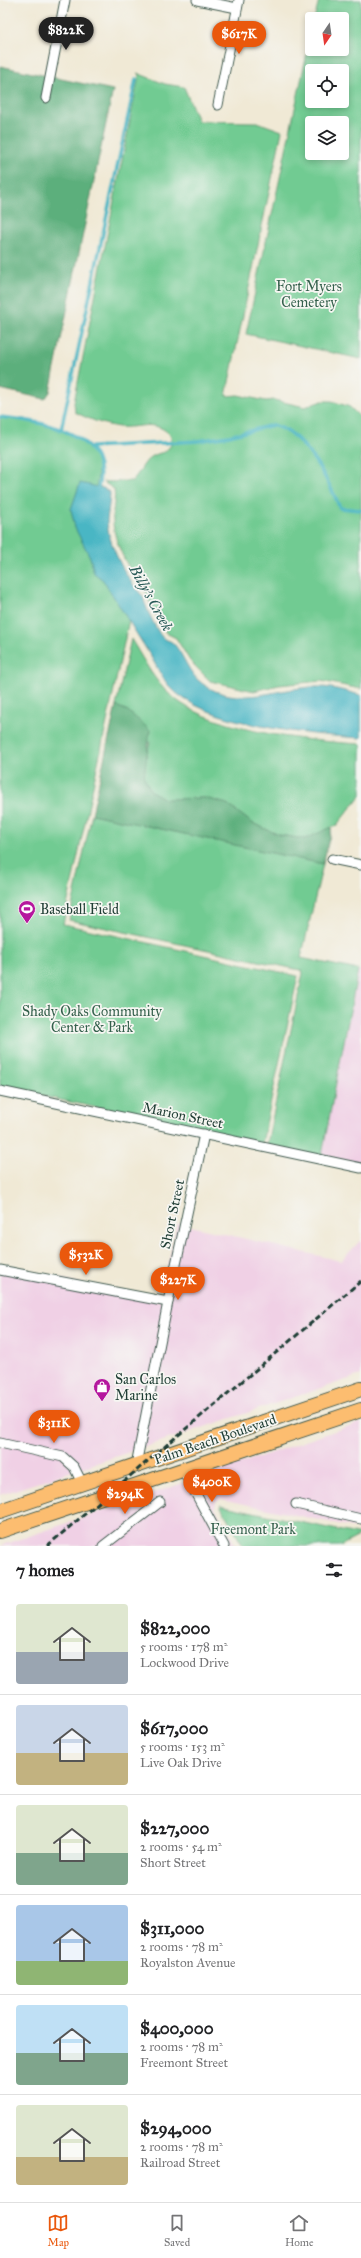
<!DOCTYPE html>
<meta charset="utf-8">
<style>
body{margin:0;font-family:"IM FELL Great Primer",serif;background:#f6f6f6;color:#202124;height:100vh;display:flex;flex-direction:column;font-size:15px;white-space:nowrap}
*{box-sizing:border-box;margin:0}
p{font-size:13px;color:#757577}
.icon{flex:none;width:22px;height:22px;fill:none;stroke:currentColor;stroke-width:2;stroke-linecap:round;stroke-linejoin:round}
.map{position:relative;height:1546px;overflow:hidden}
.sheet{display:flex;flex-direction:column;background:#fff;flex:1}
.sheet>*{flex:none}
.needle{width:26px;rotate:193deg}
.tools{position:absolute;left:305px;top:12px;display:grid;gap:8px}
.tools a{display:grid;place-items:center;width:44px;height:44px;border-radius:4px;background:#fff;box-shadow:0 2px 6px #0003;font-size:20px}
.price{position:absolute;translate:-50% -34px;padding:0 9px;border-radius:14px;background:#ea580c;color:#fff;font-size:13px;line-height:26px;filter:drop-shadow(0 1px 2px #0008)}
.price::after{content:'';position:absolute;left:50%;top:24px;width:12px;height:9px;margin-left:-6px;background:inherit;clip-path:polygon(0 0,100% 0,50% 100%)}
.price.current{background:#222;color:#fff}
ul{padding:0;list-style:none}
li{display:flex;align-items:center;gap:12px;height:100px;padding:0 16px}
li+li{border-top:1px solid #e0e0e0}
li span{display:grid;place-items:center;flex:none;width:112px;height:80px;border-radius:4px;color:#555}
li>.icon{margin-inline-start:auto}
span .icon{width:48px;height:48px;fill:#fffc;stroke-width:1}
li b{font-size:17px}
h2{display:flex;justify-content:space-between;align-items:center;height:48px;padding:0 16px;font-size:17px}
.dock{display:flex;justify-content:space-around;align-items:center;height:56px;border-top:1px solid #e0e0e0;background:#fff;font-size:11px;color:#757577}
.dock a{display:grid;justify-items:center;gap:2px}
.dock .current{color:#ea580c}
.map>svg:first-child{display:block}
</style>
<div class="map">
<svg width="361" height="1546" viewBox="0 0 361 1546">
<rect width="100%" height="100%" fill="#f6f6f2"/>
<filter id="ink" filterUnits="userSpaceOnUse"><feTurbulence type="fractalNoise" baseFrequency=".025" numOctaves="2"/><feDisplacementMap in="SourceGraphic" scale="8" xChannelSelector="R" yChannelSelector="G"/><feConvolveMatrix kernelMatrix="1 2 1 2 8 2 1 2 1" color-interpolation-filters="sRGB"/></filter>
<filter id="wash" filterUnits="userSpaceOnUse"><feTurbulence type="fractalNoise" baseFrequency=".012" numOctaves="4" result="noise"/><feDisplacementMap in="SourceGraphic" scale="16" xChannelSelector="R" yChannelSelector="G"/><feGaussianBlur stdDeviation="0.9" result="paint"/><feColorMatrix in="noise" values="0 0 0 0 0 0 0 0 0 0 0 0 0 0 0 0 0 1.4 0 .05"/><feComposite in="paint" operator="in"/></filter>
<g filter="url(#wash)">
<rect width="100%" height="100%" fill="#f0e9d5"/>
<g fill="#f0d0e5">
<polygon points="358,970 361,971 361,1169 321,1160"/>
<polygon points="177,1223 341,1261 361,1240 361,1375 0,1495 0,1265 160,1301"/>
<polygon points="361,1422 361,1529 221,1499 216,1501 215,1508 236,1546 0,1546"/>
</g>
<g fill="#71cb92" stroke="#488463" fill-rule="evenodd">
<path d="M319,0H361V359L246,334L312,30V49H342V19H314ZM312,71H342V101H312ZM312,123H342V153H312Z"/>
<path d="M137,73L165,84L184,87L198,121L257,122L282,131L226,396L238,395L266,401L274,400L305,407L322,401H332L350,407L361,418V689L321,681L279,685L254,691L210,681L190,661L176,638L166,633L149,601L147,593C132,577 113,543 113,520C112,510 116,500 114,489L103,482L132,481C145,467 143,456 165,452L171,445V436C156,418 138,429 119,427C104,425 88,419 75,412L74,402L139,75Z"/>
<polygon points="0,417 24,419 74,434 91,447 99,464 95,500 95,522 134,597 63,924 298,976 262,1143 0,1087"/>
<path d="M131,639C141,655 151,675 165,690C203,731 306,741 361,744V795L336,826L305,839L279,835L252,823L227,804L205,798L165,799L151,791L144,777L145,760L150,743L128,711L116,706Z"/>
<polygon points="92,814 323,864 301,958 358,970 321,1160 267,1144 303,973 300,970 69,920"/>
<polygon points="220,1505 361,1535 340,1546 243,1546"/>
</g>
<g fill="#5caf7c" stroke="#3e7658">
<polygon points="0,66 113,90 50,392 45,399 0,389"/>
<polygon points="116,706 128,711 150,730 144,777 151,791 165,799 205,798 227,804 252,823 279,835 305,839 332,827 323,864 92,814"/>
</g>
<path fill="#49b6c4" stroke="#347a7c" d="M80,483L103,488L110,492C110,502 108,510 107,520C107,542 127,581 143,596C144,604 156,630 162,637C164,640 170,640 173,643C184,654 188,674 203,684C239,710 280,686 319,687C333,687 348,692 361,695V738C310,735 203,725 169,686C161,677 156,665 150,655C134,630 119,605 103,580L94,573L90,557L75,528L71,509Z"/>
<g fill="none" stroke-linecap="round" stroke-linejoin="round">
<g stroke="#49b6c4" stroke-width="3.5">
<path d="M0,417C42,421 115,433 97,492"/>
<polyline points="61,430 136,79"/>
<path d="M91,447L198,441L229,436L273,425C279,427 285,430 290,433C311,448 330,484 340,508L361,510"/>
</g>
</g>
</g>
<g filter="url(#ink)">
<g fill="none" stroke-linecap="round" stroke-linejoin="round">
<defs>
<g id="street">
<polyline points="197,0 237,8"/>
<polyline points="46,98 65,0"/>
<polyline points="218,105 239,0"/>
<polyline points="332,859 361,865"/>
<polyline points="0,1091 361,1168"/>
<polyline points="0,1270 168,1302"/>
<polyline points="0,1443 63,1457 74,1467 82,1483"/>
<polyline points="136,1465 168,1302 204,1134"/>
<polyline points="183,1470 224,1546"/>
<polyline points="296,1504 361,1519"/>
<polyline points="103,1546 160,1502"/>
</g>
<g id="primary">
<polyline points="0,1511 361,1389"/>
<polyline points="0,1531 361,1410"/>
</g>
</defs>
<use href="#street" stroke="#3e574c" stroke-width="11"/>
<use href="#primary" stroke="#3e574c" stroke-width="16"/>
<use href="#street" stroke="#fff" stroke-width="9"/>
<use href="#primary" stroke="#fcbd6f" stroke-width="14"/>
<polyline stroke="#1f3d34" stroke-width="3" stroke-dasharray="6 3" stroke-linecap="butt" points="47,1546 361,1281"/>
</g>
</g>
<defs>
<symbol id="stadium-pin" viewBox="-11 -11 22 30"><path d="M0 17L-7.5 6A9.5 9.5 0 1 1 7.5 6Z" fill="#b5179e" stroke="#f6f6f2"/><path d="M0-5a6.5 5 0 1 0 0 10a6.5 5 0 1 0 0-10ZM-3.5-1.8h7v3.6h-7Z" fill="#fff"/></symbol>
<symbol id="shop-pin" viewBox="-11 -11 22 30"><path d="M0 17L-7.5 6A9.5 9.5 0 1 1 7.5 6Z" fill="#b5179e" stroke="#f6f6f2"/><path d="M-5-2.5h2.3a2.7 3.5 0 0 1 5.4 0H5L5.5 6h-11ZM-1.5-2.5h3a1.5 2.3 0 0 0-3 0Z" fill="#fff"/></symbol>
</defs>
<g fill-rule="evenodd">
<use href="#stadium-pin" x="17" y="899" width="20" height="27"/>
<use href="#shop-pin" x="92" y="1377" width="20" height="27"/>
</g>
<g text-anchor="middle" stroke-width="3.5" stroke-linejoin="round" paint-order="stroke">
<g font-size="14" fill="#34604c" stroke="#f6f6f2">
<text x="309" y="291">Fort Myers<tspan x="309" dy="16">Cemetery</tspan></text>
<text x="92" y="1016">Shady Oaks Community<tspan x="92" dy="16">Center &amp; Park</tspan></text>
<text x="253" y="1534">Freemont Park</text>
</g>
<g font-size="14" fill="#1f3d34" stroke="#f6f6f2" text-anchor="start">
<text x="40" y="914">Baseball Field</text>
<text x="115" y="1384">San Carlos<tspan x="115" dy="16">Marine</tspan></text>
</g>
<g font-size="14" fill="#1f3d34" stroke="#f6f6f2">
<text transform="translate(183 1115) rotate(12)" y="5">Marion Street</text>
<text transform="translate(172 1214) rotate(-78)" y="5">Short Street</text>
<text transform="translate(215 1439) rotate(-19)" y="5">Palm Beach Boulevard</text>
</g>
<g font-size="15" font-style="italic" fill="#2a5b58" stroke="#f6f6f2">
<text transform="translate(151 598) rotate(61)" y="5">Billy's Creek</text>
</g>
</g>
</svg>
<div class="tools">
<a><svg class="needle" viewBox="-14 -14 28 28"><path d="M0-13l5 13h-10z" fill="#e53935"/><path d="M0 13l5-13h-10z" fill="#757577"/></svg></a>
<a><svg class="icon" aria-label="locate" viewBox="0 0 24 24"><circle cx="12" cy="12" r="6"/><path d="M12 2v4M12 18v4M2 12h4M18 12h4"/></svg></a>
<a><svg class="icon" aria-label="layers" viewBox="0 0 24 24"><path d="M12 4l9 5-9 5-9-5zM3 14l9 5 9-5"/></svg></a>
</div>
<b class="price current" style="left:66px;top:51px">$822K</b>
<b class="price" style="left:239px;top:55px">$617K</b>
<b class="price" style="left:86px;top:1276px">$532K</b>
<b class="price" style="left:178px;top:1301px">$227K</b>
<b class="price" style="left:54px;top:1444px">$311K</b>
<b class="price" style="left:212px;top:1503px">$400K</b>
<b class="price" style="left:125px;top:1515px">$294K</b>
</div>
<section class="sheet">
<h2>7 homes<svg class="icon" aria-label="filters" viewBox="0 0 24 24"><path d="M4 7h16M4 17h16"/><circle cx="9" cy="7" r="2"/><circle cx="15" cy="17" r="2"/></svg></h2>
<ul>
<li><span style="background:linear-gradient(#dfe7d0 60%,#9aa5b1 0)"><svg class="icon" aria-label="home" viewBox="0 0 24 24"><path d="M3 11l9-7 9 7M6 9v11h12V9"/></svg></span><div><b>$822,000</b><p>5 rooms · 178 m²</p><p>Lockwood Drive</p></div></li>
<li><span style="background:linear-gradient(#c9d6e8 60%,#c2b280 0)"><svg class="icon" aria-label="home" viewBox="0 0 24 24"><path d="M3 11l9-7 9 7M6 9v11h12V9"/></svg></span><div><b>$617,000</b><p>5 rooms · 153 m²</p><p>Live Oak Drive</p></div></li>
<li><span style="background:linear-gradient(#dfe7d0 60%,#7fa58c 0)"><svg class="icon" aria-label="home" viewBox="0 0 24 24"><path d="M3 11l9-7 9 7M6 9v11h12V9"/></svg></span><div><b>$227,000</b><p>2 rooms · 54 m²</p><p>Short Street</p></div></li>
<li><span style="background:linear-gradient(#a9c7e8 70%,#8fb573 0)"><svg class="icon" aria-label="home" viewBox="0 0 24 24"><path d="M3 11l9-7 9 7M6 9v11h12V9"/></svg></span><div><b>$311,000</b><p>2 rooms · 78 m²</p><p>Royalston Avenue</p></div></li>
<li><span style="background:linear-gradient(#bfe0f5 60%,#7fa58c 0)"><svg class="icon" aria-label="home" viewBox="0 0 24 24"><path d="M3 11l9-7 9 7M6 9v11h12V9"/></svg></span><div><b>$400,000</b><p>2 rooms · 78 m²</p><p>Freemont Street</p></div></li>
<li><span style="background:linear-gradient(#dfe7d0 65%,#c2b280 0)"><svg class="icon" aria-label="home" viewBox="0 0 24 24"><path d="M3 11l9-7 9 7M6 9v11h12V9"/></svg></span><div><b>$294,000</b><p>2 rooms · 78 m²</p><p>Railroad Street</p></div></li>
</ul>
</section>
<nav class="dock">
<a class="current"><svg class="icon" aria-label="map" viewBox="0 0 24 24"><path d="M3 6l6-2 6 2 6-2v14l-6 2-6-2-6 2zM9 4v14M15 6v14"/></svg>Map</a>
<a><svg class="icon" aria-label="saved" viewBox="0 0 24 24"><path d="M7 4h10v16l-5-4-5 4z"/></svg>Saved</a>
<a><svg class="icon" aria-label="home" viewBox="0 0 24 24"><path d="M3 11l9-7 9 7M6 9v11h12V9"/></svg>Home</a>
</nav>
